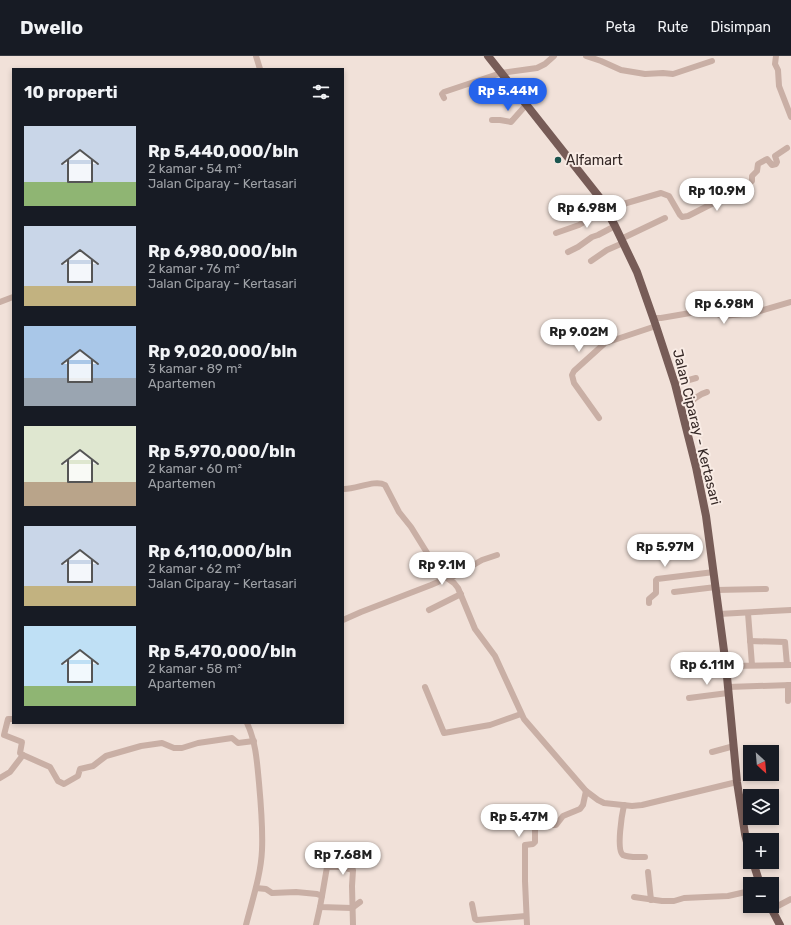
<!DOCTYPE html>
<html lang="id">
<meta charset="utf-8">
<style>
body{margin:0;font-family:Rubik,sans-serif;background:#20242c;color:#f1f3f6;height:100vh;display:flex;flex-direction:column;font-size:15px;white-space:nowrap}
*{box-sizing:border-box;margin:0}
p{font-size:13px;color:#9ea1a6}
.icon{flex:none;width:22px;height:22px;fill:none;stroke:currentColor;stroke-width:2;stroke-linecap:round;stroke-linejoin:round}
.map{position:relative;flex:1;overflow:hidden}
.details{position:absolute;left:12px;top:12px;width:332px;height:656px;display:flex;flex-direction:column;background:#171b24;border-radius:0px;box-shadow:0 2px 6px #0003}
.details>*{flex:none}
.needle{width:26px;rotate:154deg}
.buttons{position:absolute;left:743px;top:689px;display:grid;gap:8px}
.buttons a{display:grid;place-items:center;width:36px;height:36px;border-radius:0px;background:#171b24;box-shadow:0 2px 6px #0003;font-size:20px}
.price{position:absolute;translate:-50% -34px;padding:0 9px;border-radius:14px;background:#fff;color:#222;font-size:13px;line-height:26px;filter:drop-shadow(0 1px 2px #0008)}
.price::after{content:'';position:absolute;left:50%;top:24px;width:12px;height:9px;margin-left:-6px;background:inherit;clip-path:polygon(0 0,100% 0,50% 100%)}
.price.on{background:#2563eb;color:#fff}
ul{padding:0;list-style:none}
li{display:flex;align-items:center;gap:12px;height:100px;padding:0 12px}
li span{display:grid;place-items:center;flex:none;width:112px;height:80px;border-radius:0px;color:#555}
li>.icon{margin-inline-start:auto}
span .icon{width:48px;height:48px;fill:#fffc;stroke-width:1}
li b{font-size:17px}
h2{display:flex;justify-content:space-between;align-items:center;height:48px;padding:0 12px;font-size:17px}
header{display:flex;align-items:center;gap:24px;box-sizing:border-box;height:56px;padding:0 20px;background:#171b24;border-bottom:1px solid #363941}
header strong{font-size:19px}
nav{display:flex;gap:22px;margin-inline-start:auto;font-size:14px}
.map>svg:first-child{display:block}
</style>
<header>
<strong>Dwello</strong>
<nav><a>Peta</a><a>Rute</a><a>Disimpan</a></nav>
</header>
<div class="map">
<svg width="791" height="869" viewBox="0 0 791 869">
<rect width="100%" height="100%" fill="#f1e1d9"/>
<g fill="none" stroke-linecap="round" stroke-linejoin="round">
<g stroke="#c9afa5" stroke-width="6">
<polyline points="256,0 260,13"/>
<polyline points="586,0 601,5 621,14 645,18 663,17 673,18 712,5"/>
<polyline points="776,0 775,8 778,14 779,30 791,61"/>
<polyline points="444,42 442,38 444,36 501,17 537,12 545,8 554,0"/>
<polyline points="492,64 500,64 511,66 526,49"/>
<polyline points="556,177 579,169 606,153 661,137 669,140 680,159 682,161 688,160 747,130 752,125 752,120 757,115 758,108 767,103 772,109 776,108 777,106 775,100 787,92"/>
<polyline points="621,183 665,162"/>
<polyline points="568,196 578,191 592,181 598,179 615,170"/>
<polyline points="591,205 607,194 623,187"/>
<polyline points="0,246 13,241"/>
<polyline points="654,262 661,262 696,256 713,256 722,260 753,257 791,246"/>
<polyline points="675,328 696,322"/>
<path d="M680,348C696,347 694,339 707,336"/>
<polyline points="599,362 574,327 572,319 574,315 605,287 656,270"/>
<path d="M343,433C355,434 375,423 385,429L399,456L411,471L429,500L440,517L454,527L458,532L475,573L495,600L524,663L586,735L598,744L604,747L632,750L642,749L737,726"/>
<polyline points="449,523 482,504 497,499"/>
<polyline points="716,534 766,533"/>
<polyline points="674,536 716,531"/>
<polyline points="649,547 649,543 656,537 656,524 657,523 714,516"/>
<polyline points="429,554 461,538"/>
<polyline points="748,557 752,609"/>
<polyline points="719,558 791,554"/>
<polyline points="343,564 361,556 431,529 438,526 444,520"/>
<polyline points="750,585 785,586 787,609"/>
<polyline points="726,610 791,609"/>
<polyline points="788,629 788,645"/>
<polyline points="425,631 444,677 490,669 521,658"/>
<polyline points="728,631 791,629"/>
<polyline points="689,642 728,637"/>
<polyline points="13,663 8,663 4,679 22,686 20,697 23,699"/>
<polyline points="712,696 734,690"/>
<polyline points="0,722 10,716 23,699 50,711 58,725 64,728 78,720 80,713 93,710 106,700 141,690 162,687 174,692 182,692 198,687 232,682 238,687 254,685"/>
<path d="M624,749C622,758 616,794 623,799C629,802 639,801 645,801"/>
<polyline points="648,816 651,844"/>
<polyline points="256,832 266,833 272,837 296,836 317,838 322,840 320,851 352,852 360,846"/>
<polyline points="322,840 327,811 342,811 353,814 352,830 353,869"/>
<polyline points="634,841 662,845 674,845 684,842 728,840 750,835"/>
<polyline points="472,848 475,863 477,864 526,860"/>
<polyline points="772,853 791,843"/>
<path d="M246,869C252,845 261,819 262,794C263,772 261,749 259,727C257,706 256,686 247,667"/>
<polyline points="316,869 320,851"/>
<polyline points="527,869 525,825 525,789 533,788 535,786 535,771 540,769 556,769 563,760 580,753 583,749 586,735"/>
</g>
<g stroke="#775c57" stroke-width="8">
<polyline points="488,0 600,142 615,170 637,216 656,270 675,328 696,411 706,460 726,610 737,726 745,778 750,798"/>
<polyline points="753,806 760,828"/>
<polyline points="770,850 780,869"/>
</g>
</g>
<circle fill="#1c5650" stroke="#f9ece5" stroke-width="1.5" cx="558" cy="104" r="4"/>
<g text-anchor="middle" stroke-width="4" stroke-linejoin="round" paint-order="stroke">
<g font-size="14" fill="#352826" stroke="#f9ece5" text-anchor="start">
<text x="566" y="109">Alfamart</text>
</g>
<g font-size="14" fill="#352826" stroke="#f9ece5">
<text transform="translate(697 371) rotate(76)" y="5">Jalan Ciparay - Kertasari</text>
</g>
</g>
</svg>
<div class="buttons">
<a><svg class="needle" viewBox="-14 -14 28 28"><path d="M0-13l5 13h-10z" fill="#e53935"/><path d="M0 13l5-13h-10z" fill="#9ea1a6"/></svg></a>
<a><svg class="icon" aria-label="layers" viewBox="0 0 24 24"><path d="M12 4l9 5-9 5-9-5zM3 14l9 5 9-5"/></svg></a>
<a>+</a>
<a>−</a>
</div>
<b class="price on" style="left:508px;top:56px">Rp 5.44M</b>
<b class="price" style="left:717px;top:156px">Rp 10.9M</b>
<b class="price" style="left:587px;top:173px">Rp 6.98M</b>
<b class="price" style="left:724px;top:269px">Rp 6.98M</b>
<b class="price" style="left:579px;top:297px">Rp 9.02M</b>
<b class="price" style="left:665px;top:512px">Rp 5.97M</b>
<b class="price" style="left:442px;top:530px">Rp 9.1M</b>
<b class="price" style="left:707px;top:630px">Rp 6.11M</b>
<b class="price" style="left:519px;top:782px">Rp 5.47M</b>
<b class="price" style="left:343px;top:820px">Rp 7.68M</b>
<section class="details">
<h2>10 properti<svg class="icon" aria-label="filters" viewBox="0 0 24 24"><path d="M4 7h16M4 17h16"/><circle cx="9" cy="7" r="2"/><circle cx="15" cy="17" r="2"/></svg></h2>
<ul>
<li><span style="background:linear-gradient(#c9d6e8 70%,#8fb573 0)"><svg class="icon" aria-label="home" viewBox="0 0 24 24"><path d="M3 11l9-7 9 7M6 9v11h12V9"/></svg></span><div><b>Rp 5,440,000/bln</b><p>2 kamar · 54 m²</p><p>Jalan Ciparay - Kertasari</p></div></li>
<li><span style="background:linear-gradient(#c9d6e8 75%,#c2b280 0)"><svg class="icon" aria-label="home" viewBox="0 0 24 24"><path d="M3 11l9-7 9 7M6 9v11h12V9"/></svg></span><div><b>Rp 6,980,000/bln</b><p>2 kamar · 76 m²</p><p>Jalan Ciparay - Kertasari</p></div></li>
<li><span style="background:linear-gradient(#a9c7e8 65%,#9aa5b1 0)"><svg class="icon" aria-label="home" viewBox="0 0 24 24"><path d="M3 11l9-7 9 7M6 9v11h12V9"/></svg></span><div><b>Rp 9,020,000/bln</b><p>3 kamar · 89 m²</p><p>Apartemen</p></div></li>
<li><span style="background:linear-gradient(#dfe7d0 70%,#b9a48a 0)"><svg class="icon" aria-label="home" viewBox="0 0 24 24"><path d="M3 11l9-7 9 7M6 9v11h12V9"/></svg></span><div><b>Rp 5,970,000/bln</b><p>2 kamar · 60 m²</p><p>Apartemen</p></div></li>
<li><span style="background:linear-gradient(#c9d6e8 75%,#c2b280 0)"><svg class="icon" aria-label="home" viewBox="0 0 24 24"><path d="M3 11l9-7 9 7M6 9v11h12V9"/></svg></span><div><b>Rp 6,110,000/bln</b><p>2 kamar · 62 m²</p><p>Jalan Ciparay - Kertasari</p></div></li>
<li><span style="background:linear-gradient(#bfe0f5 75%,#8fb573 0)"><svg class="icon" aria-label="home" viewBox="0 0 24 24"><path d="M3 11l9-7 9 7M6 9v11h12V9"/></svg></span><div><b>Rp 5,470,000/bln</b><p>2 kamar · 58 m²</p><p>Apartemen</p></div></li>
</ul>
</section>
</div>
